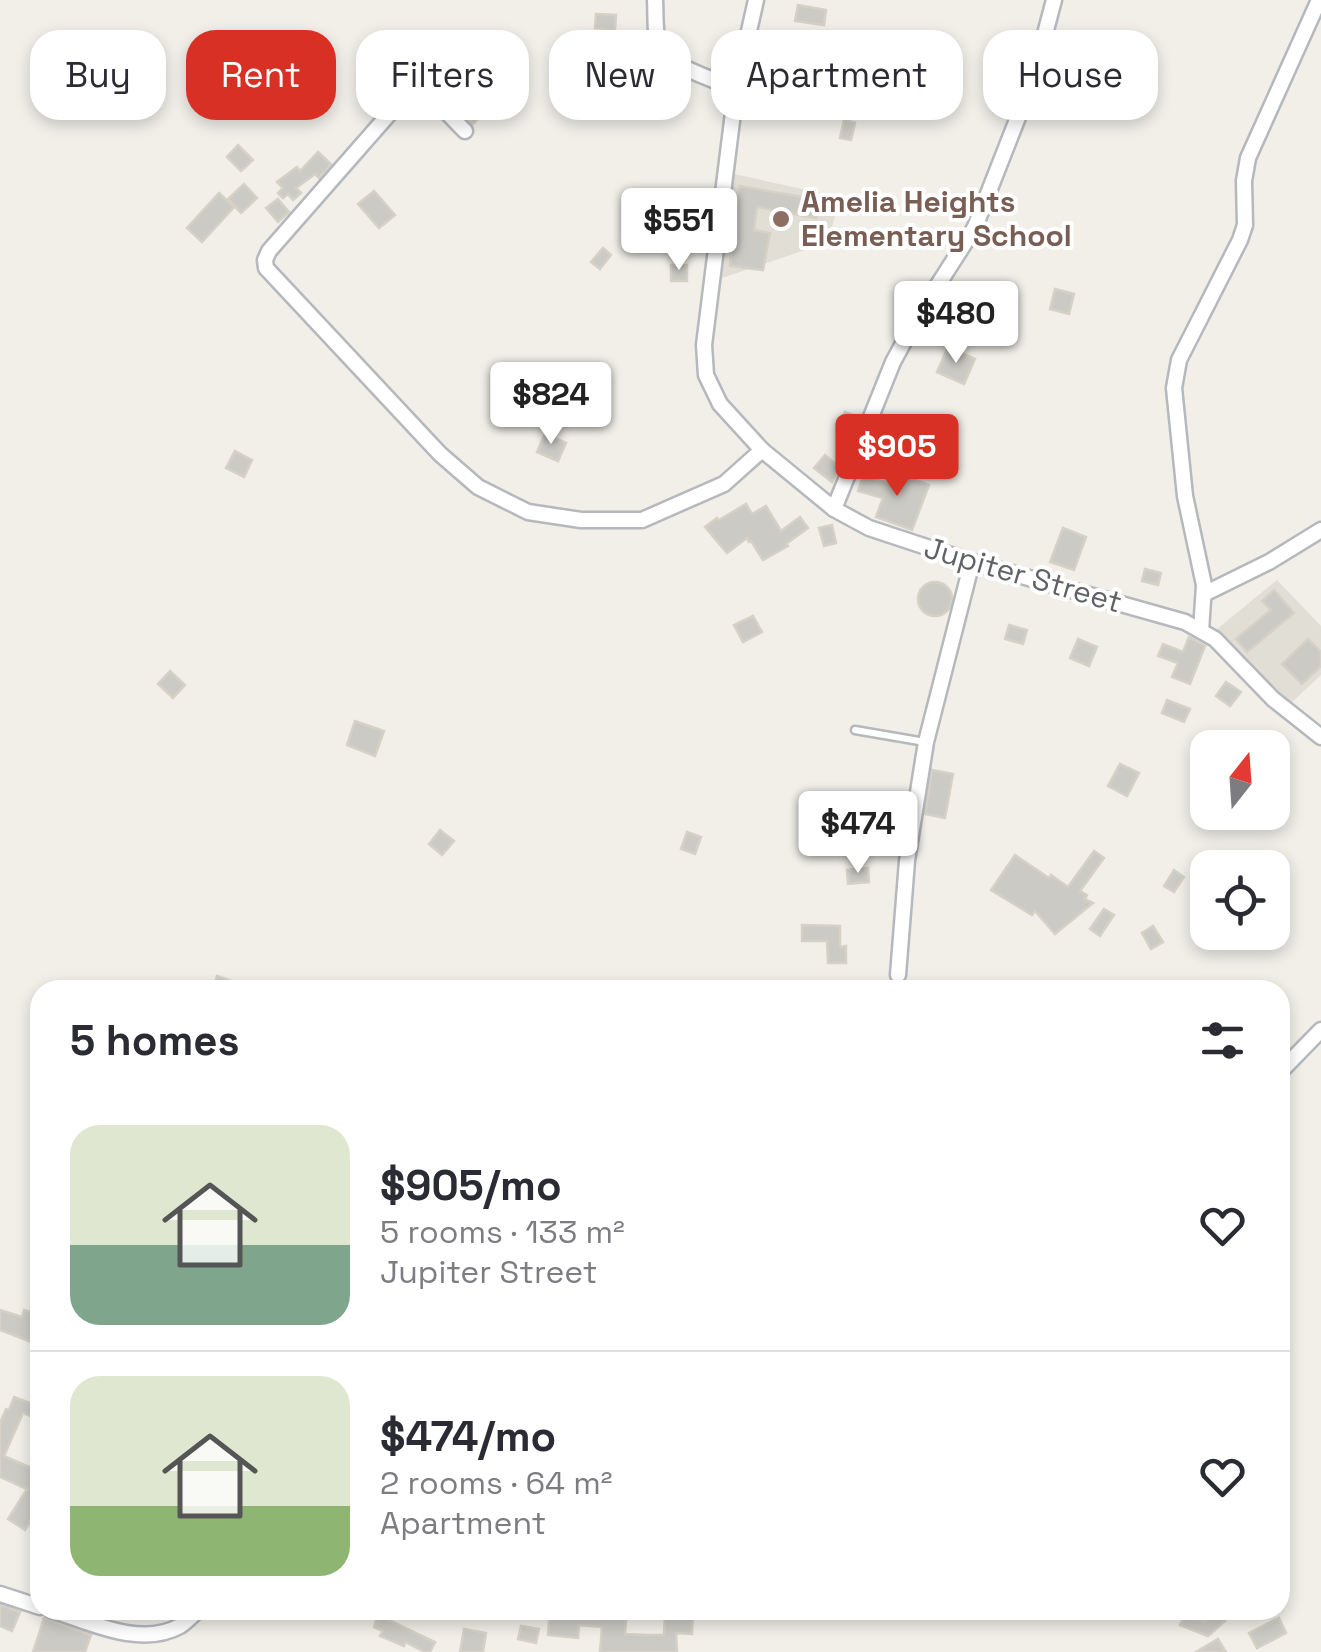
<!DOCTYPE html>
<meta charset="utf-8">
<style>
body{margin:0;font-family:"Space Grotesk",sans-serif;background:#f2f2f3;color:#2b2b33;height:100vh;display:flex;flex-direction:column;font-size:38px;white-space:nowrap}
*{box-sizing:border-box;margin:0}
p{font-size:32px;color:#7c7c81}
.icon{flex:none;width:55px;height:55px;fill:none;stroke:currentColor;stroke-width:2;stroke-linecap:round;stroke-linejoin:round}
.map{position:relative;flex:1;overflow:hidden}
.sheet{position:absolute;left:30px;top:980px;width:1260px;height:640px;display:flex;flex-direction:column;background:#fff;border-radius:30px;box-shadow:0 5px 15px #0003}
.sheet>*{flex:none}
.hud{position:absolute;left:30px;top:30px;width:1262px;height:90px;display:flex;gap:20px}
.needle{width:65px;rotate:17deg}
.buttons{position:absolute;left:1190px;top:730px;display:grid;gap:20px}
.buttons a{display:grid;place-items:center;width:100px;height:100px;border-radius:20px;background:#fff;box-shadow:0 5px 15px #0003;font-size:50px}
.price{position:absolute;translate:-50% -85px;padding:0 22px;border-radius:10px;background:#fff;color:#222;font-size:32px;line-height:65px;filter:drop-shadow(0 2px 5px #0008)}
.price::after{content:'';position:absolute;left:50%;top:60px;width:30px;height:22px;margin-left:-15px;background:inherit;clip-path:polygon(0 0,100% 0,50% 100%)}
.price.selected{background:#d93025;color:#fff}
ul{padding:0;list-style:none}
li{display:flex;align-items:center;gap:30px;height:250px;padding:0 40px}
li+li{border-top:2px solid #e1e1e2}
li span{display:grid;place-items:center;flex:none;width:280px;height:200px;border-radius:30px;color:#555}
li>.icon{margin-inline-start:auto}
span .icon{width:120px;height:120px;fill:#fffc;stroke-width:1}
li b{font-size:42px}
h2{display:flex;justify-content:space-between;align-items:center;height:120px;padding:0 40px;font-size:42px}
.pill{padding:0 35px;border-radius:30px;background:#fff;box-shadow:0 5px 15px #0003;font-size:35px;line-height:90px}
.pill.selected{background:#d93025;color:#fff}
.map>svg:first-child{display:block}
</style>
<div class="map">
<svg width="1321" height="1652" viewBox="0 0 1321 1652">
<rect width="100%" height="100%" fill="#f1efe8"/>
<g fill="#e1ded6">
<polygon points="734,174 839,197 829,242 722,278"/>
<polygon points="1277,580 1321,626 1321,675 1290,704 1216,630"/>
</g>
<g fill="#cccac5" stroke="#d6d1c6" stroke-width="2.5">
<polygon points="798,5 826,10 824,25 795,21"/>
<polygon points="596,14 616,15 615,30 595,28"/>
<polygon points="239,41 246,61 232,67 224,47"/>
<polygon points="305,72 316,85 300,98 290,86"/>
<polygon points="475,103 484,112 473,124 464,115"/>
<polygon points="844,120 855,123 851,140 840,138"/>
<polygon points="238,145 253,160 241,171 227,157"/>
<polygon points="318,152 331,164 319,178 315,174 296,188 301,193 293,200 288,194 283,198 278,193 283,188 277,182 297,167 300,171"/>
<polygon points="244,184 257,198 241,213 228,199"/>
<polygon points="740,186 819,200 816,218 757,207 754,230 770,233 763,270 730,266 733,223"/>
<polygon points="374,191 395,215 379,228 358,204"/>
<polygon points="219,193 234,207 202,242 187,228"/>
<polygon points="278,199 289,212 278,222 266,208"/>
<polygon points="603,248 611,255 600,269 591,262"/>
<rect x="671" y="265" width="16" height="16"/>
<polygon points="1055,289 1074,294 1069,314 1050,309"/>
<polygon points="948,347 975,359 964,384 937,372"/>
<polygon points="845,412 859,418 855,429 840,423"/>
<polygon points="545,434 566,443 558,461 537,452"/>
<polygon points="235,451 252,460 244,477 226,468"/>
<polygon points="825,455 839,467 832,482 814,468"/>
<polygon points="898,473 929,485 912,530 876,517 883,498 858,491 863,476 894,485"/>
<polygon points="746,504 752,514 766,506 781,531 800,517 808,528 786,544 788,546 763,560 751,541 749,542 747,538 727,553 705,527 717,518 719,520"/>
<polygon points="832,525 836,543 824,546 819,528"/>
<polygon points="1063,528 1086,537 1074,570 1050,562"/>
<polygon points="1145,569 1161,573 1158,585 1142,581"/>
<circle cx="935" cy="599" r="17"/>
<polygon points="1274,590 1294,613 1247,652 1236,639 1271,610 1262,601"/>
<polygon points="753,616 762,632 743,642 734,625"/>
<polygon points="1009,625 1027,630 1023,644 1005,639"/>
<polygon points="1189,637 1205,646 1190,684 1172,677 1178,663 1158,656 1163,644 1183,652"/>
<polygon points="1078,639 1097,647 1089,666 1070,658"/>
<polygon points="1308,639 1321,652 1321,666 1302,684 1282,664"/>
<polygon points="170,671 185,685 173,698 158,684"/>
<polygon points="1226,682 1241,692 1230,706 1216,696"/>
<polygon points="1167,700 1190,709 1184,722 1162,713"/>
<polygon points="355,721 384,731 375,756 347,745"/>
<polygon points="1120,764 1139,773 1127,796 1108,786"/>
<polygon points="932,770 953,774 945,818 925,814"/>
<polygon points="863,817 881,821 877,843 858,839"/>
<polygon points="440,830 454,841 442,855 429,844"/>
<polygon points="687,832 701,837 695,854 681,849"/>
<polygon points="1094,851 1104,858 1080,891 1087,895 1085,899 1093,903 1055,934 1035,911 1032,915 991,890 1015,855 1049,878 1051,875 1068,887"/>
<polygon points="868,868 869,882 848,884 847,870"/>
<polygon points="1174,870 1184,877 1174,892 1164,886"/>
<polygon points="1104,909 1114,915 1100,936 1090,929"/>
<polygon points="802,925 840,926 840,947 846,946 846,963 828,963 827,941 802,941"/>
<polygon points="1153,926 1163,942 1151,949 1142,933"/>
<polygon points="217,976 251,988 251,990 213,990"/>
<polygon points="0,1310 22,1317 24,1310 40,1315 40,1326 34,1343 0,1330"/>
<polygon points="14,1397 38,1406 33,1417 23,1413 4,1456 38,1471 40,1468 40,1506 25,1530 8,1519 27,1489 0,1477 0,1423 6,1409 9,1410"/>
<polygon points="0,1605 20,1612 12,1631 0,1626"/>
<polygon points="550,1610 627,1610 625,1634 646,1635 664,1635 665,1610 693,1610 692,1634 676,1633 677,1652 600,1652 602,1627 579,1625 578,1638 548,1635"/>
<polygon points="1217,1612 1225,1621 1208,1636 1180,1625 1185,1614 1205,1622"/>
<polygon points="378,1615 435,1642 430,1652 425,1652 405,1642 404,1646 380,1636 383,1631 374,1627"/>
<polygon points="44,1618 91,1635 85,1652 33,1652"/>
<polygon points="1279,1618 1286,1633 1257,1648 1249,1633"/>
<polygon points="521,1626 539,1629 536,1643 518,1639"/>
<polygon points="464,1629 486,1633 483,1652 460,1652"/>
<polygon points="1218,1639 1226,1652 1196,1652"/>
</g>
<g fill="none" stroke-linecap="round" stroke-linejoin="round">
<defs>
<polyline id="service" points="855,730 925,742"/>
<g id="minor">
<path d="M655,0C656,15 654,34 660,48C668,66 718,81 736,89"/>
<polyline points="756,0 736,89 704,345 706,375 720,404 762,450 834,509 869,528 972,562 1185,622 1215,639 1273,699 1321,737"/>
<path d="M465,131C447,114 431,88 404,97L269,251L265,260L266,268L440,454L478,487L528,512L581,520H642L724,484L762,450"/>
<polyline points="834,509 893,362 918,316 975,227 1033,79 1054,0"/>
<polyline points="1204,594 1269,562 1321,530"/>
<polyline points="1201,631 1204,585 1185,496 1174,388 1179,360 1240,240 1245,225 1244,181 1248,158 1319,0"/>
<polyline points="898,975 907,861 926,742 972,562"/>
<polyline points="1280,1072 1321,1030"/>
<polyline points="0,1594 40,1607"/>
<path d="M51,1610C90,1622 140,1648 180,1626C186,1622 193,1615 198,1610"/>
</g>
</defs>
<use href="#service" stroke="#b5b8bc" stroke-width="11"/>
<use href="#minor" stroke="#b5b8bc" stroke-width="19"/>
<use href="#service" stroke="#fff" stroke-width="6"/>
<use href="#minor" stroke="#fff" stroke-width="14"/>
</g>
<circle fill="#8d6e63" stroke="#fff" stroke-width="4" cx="781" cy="219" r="10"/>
<g text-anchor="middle" stroke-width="8" stroke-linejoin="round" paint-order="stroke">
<g font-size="30" font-weight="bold" fill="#785e54" stroke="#fff" text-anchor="start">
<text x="801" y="212">Amelia Heights<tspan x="801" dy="34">Elementary School</tspan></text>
</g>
<g font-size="30" fill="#5f6368" stroke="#fff">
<text transform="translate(1023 575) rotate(16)" y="10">Jupiter Street</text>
</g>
</g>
</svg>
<div class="buttons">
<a><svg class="needle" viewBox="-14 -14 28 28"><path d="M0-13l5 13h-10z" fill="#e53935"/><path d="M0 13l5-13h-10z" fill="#7c7c81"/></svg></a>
<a><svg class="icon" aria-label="locate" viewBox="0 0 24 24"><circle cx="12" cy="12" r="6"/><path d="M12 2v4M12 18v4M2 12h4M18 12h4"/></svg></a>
</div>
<b class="price" style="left:679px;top:273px">$551</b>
<b class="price" style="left:956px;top:366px">$480</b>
<b class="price" style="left:551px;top:447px">$824</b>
<b class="price selected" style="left:897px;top:499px">$905</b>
<b class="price" style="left:858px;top:876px">$474</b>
<div class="hud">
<a class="pill">Buy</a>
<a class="pill selected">Rent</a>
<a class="pill">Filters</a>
<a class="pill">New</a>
<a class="pill">Apartment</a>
<a class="pill">House</a>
</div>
<section class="sheet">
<h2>5 homes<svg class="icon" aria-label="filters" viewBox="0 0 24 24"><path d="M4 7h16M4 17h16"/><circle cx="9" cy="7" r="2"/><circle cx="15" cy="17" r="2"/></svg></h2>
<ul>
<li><span style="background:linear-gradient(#dfe7d0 60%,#7fa58c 0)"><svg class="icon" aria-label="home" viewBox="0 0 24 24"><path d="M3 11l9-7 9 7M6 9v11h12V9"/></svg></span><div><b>$905/mo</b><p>5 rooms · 133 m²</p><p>Jupiter Street</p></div><svg class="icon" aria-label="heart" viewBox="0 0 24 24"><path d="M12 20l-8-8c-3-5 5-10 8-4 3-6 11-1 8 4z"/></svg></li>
<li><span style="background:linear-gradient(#dfe7d0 65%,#8fb573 0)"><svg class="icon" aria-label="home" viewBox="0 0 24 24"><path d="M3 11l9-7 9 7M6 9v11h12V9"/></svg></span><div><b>$474/mo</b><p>2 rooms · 64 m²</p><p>Apartment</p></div><svg class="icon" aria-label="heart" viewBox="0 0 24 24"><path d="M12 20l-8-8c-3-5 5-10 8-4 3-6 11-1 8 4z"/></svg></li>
</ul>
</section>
</div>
